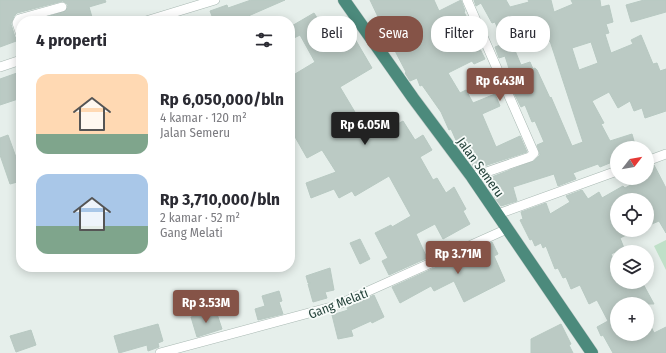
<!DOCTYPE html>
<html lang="id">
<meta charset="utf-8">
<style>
body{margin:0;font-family:"Fira Sans Condensed",sans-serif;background:#f7f7f7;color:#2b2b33;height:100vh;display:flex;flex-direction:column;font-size:15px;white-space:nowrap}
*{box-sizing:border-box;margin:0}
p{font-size:13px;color:#7c7c81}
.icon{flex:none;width:22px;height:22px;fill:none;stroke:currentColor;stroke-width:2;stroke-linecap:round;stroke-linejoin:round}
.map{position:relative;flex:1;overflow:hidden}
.panel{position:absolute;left:16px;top:16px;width:279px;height:256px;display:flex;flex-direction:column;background:#fff;border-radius:16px;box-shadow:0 2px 10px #0003}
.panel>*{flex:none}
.hud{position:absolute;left:307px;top:16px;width:299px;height:36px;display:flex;gap:8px}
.needle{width:26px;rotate:59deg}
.tools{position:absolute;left:610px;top:141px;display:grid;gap:8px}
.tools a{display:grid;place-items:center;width:44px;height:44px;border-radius:50%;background:#fff;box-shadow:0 2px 10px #0003;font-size:20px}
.price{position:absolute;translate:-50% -34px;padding:0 9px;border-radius:4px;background:#855347;color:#fff;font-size:13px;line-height:26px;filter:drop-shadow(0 1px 2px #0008)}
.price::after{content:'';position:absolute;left:50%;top:24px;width:12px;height:9px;margin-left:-6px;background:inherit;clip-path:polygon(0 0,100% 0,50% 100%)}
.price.on{background:#222;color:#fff}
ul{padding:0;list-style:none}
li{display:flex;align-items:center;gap:12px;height:100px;padding:0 20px}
li span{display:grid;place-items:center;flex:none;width:112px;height:80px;border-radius:12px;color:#555}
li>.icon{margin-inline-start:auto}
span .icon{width:48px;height:48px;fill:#fffc;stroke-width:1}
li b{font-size:17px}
h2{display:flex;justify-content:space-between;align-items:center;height:48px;padding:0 20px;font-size:17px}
.tag{padding:0 14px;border-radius:16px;background:#fff;box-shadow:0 2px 10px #0003;font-size:14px;line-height:36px}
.tag.on{background:#855347;color:#fff}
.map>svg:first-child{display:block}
</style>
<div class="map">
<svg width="666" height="353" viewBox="0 0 666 353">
<rect width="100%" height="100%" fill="#e6efeb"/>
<polygon fill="#bfe0c8" points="666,240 666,270 654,246"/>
<g fill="#bbcac4" stroke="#b8c9c2" fill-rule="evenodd">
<polygon points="0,0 105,0 106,2 89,7 92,17 88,19 88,21 34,21 66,11 68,5 63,1 17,13 14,16 11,24 15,37 19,40 0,47"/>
<polygon points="251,0 285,0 246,17 248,21 214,21 210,11 227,5 228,8"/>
<polygon points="370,0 434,0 439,11 461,0 465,11 464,12 477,37 475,39 485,59 474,64 472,61 448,73 460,93 466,90 473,103 495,94 500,106 482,114 496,147 520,136 527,152 475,169 467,155 465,156 459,147 451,129 449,130 441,112 422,85 420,86 417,78 410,81 405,73 406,72 393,47 391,48 378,22 380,21"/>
<path d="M474,0H506L510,7L529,2L528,0H551L554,12L573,4L571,0H600L601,7L609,5L613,22L606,24L609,33L605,34L611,53L633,44L631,40L641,35L653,64L657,63L660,71L666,69V111L645,118L642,108L634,111L630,101L618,108L609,92L592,101L604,123L601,124L610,141L632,134L636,148H617V160L600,167L598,164L573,173L576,179L558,186L554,174L513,187L517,201L501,206L495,198L489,178L534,161L540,155L537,145L544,142L535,121L532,122L525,105L521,107L514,93L523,89L517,74L511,75L505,56L499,58L495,47L511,41L521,65L530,62L533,69L535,68L537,70L550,98L551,97L572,146L583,142L550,41L539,44L534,30L504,43L495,22L492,23L481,3L476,6ZM591,42L598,63L579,70L572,48Z"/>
<polygon points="644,0 666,0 666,12 631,22 626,5"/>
<polygon points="314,13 321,24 327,20 342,46 355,39 372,68 340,87 371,139 403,121 415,140 423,135 432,150 420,157 433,180 437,178 446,193 454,187 466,209 463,211 470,224 443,239 435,224 416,234 427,258 389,275 382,261 388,258 375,233 391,225 392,227 411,216 389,176 355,196 352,191 339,198 334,189 311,198 306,183 336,172 322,150 307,158 290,128 290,121 295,118 290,109 290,77 315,62 300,35 290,40 290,27"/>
<polygon points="17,73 19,76 21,76 21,98 0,105 0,79"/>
<polygon points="8,135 17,160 21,159 21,181 10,184 0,155 0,138"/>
<polygon points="654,165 666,188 666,233 659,221 647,226 647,200 617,200 617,230 637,230 620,238 624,248 611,254 617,268 617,282 642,282 654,304 617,304 617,334 647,334 647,318 654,333 666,327 666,353 613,353 603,335 601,336 597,327 608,321 597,300 589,304 580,285 571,289 566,277 563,278 558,268 555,269 546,246 543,248 541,243 535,246 532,239 530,240 520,220 523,219 521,212 546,203 550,214 570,202 566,196 582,190 588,199 599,192 602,198 623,186 625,188 643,178 647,178 647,167"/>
<polygon points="360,239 370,259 360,264 350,243"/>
<polygon points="492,242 498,254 494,256 505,281 464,302 454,281 434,291 431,286 400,303 392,287"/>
<polygon points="330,268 334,290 325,292 327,298 313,302 308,284 311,283 308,283 306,276"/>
<polygon points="279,291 282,301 279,302 283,314 258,320 255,309 265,306 262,296"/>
<polygon points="374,295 384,317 372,323 371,321 351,330 353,336 338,339 332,315 348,310 347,308"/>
<polygon points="216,311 222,329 197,337 191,317"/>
<polygon points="158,324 163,341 158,343 159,347 148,351 147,345 119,353 114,336"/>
<polygon points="561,324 571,344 569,345 573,353 531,353 531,339"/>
<polygon points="31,330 36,345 16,352 10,336"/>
</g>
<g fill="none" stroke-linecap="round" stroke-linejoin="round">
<defs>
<g id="minor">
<polyline points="467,0 534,153 530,157 472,177"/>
<polyline points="146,21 215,0"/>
<polyline points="21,35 17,23 19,19 62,7"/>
<polyline points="0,67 21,60"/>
<polyline points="647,161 666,154"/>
<polyline points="498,214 617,171"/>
<polyline points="160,353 335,306 507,229"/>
</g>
<polyline id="trunk" points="344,0 413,98 472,177 592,353"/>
</defs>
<use href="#minor" stroke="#a8b8b2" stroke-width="10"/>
<use href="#trunk" stroke="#c2cac8" stroke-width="13"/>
<use href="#minor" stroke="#fff" stroke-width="9"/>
<use href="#trunk" stroke="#4c8a7c" stroke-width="12"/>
</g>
<g text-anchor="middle" stroke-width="3.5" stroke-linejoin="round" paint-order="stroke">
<g font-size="13" fill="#24423a" stroke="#f7fbf9">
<text transform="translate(481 167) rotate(54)" y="5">Jalan Semeru</text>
<text transform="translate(338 303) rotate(-21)" y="5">Gang Melati</text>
</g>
</g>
</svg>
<div class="tools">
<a><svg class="needle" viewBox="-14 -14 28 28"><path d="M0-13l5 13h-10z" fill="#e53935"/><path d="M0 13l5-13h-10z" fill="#7c7c81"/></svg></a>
<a><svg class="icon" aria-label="locate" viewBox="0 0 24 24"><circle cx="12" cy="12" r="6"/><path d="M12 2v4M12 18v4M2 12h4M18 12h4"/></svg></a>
<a><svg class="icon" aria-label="layers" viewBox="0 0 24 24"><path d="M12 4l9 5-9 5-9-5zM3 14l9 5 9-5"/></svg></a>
<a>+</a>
</div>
<b class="price" style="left:500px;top:102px">Rp 6.43M</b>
<b class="price on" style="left:365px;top:146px">Rp 6.05M</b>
<b class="price" style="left:458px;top:275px">Rp 3.71M</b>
<b class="price" style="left:206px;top:324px">Rp 3.53M</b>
<div class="hud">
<a class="tag">Beli</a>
<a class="tag on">Sewa</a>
<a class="tag">Filter</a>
<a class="tag">Baru</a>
</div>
<section class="panel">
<h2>4 properti<svg class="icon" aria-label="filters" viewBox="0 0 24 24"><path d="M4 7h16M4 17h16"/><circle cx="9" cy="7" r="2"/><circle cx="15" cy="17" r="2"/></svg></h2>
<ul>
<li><span style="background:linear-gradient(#ffd9b3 75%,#7fa58c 0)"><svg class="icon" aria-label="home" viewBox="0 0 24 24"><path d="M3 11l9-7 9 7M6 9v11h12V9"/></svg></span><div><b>Rp 6,050,000/bln</b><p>4 kamar · 120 m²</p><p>Jalan Semeru</p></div></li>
<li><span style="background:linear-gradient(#a9c7e8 65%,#7fa58c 0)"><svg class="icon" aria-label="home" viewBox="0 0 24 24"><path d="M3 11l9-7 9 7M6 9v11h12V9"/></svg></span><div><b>Rp 3,710,000/bln</b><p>2 kamar · 52 m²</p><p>Gang Melati</p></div></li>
</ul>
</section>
</div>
